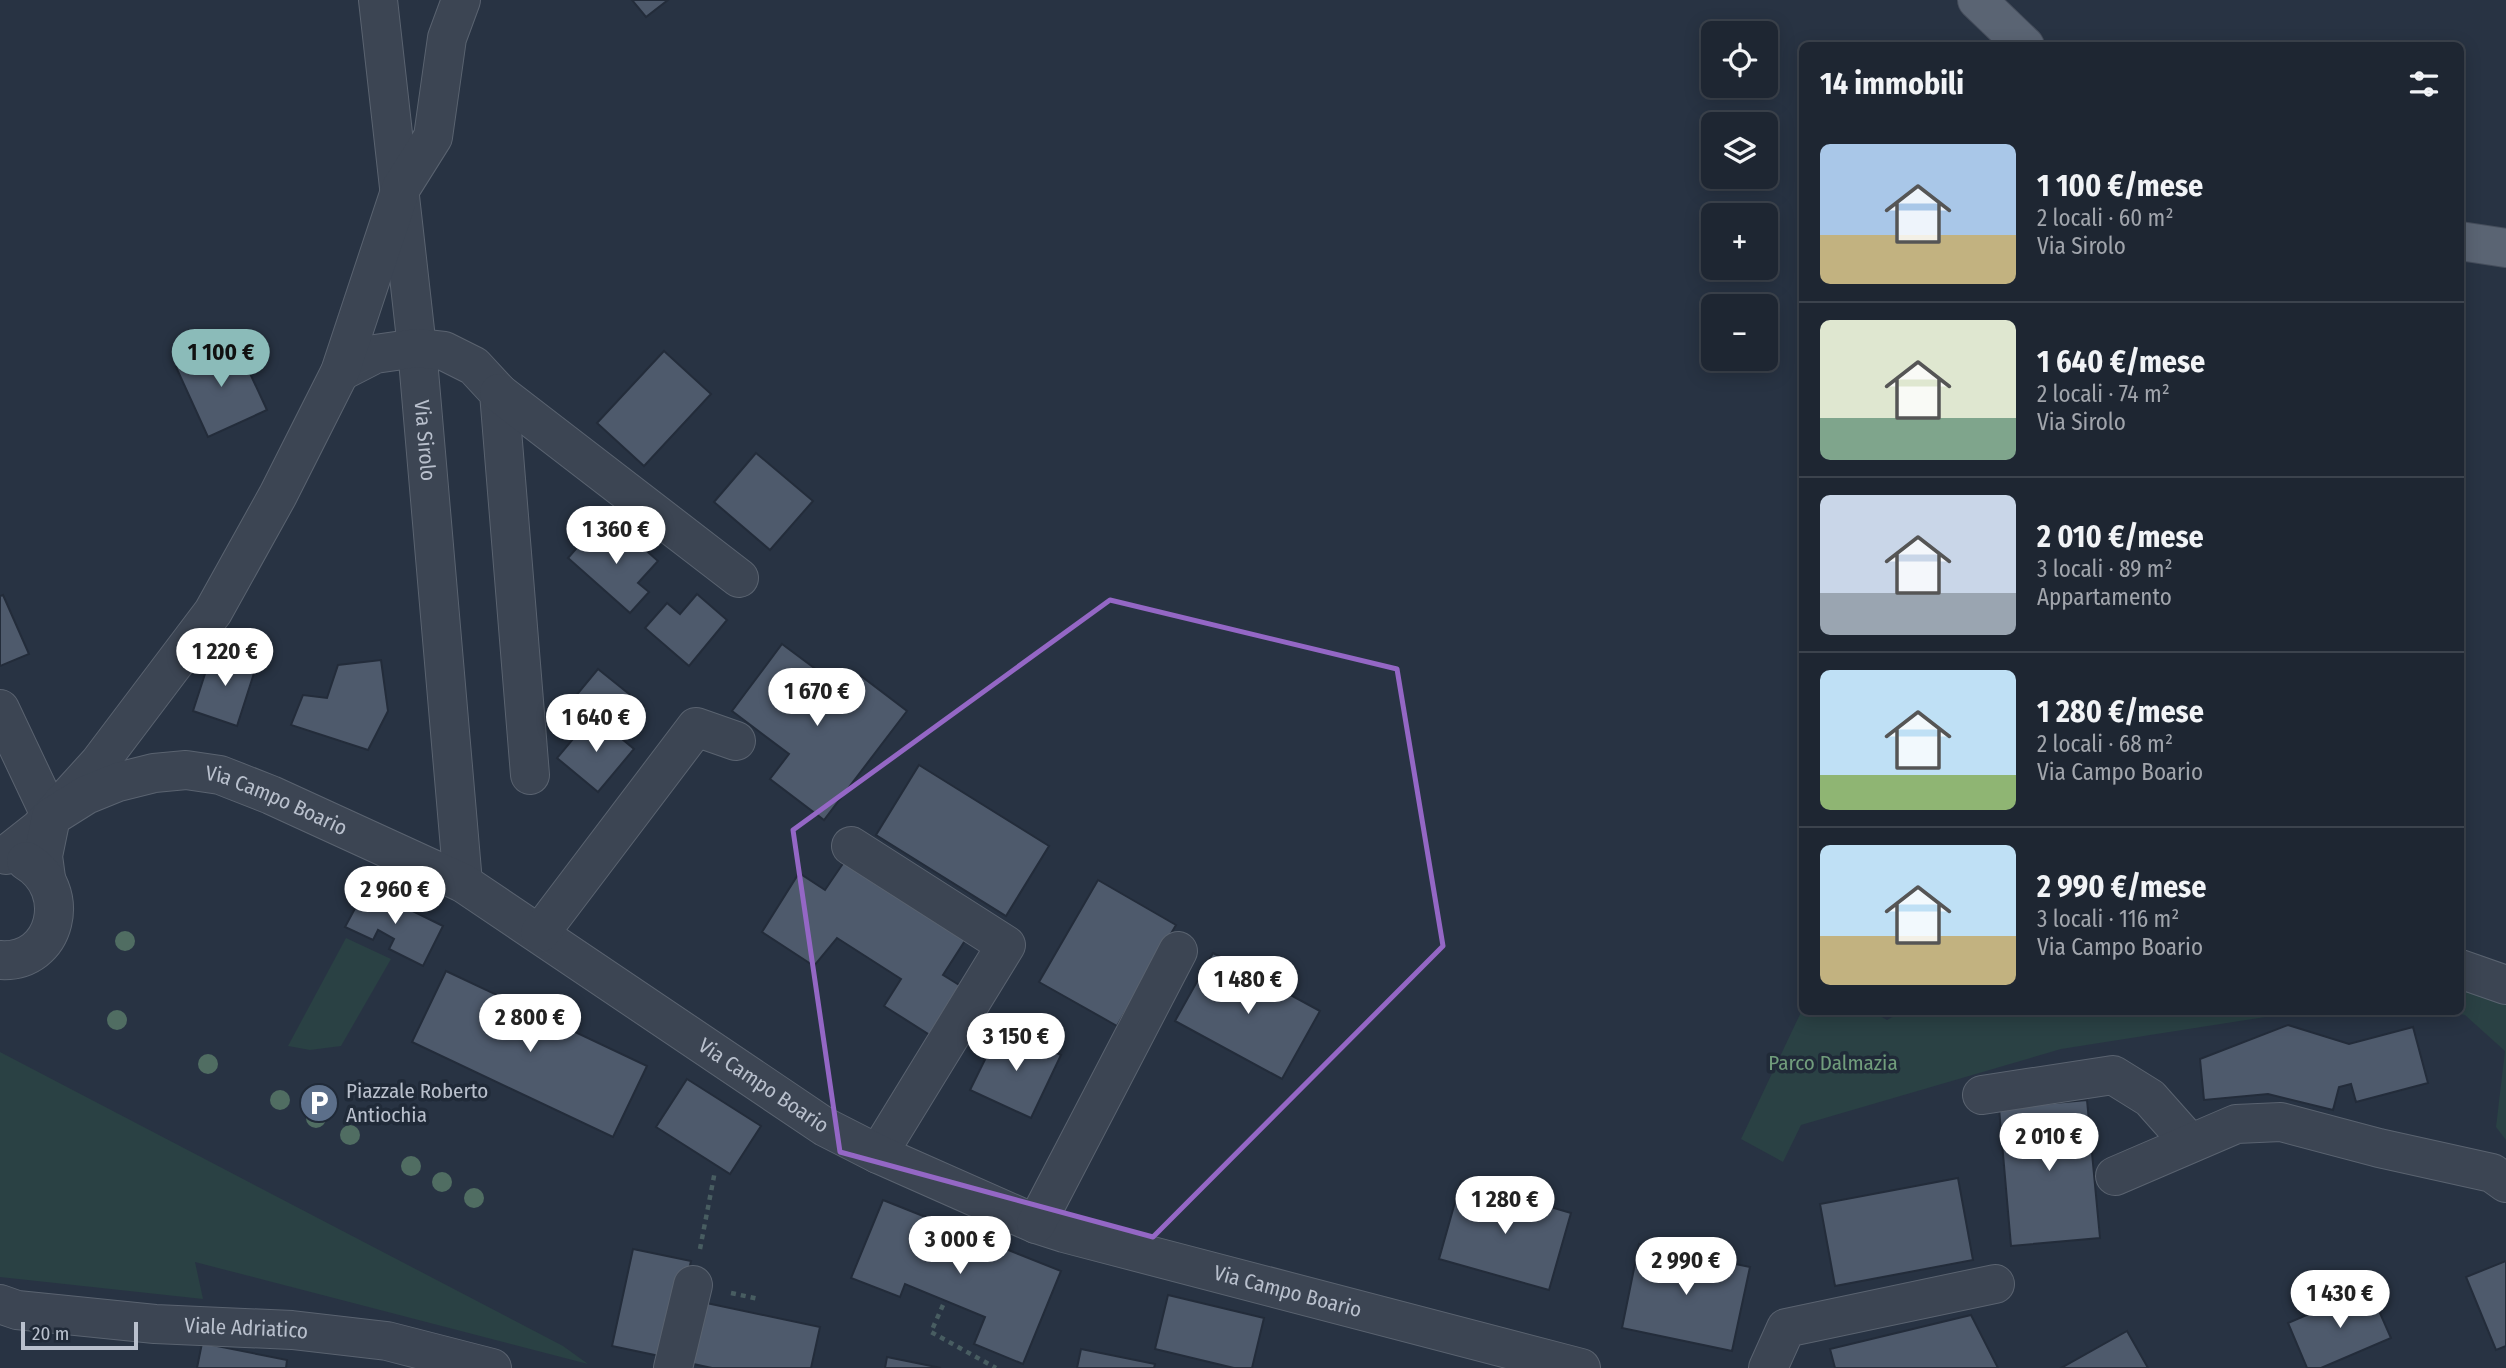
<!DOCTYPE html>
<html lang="it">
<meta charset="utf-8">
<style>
body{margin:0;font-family:"Fira Sans Condensed",sans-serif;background:#2b323e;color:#f1f3f6;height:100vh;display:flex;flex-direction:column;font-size:26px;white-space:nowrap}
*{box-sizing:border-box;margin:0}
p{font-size:23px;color:#a1a5ac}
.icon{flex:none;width:38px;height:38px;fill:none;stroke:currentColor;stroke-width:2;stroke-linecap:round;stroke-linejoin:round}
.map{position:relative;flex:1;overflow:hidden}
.details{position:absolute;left:1799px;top:42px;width:665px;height:973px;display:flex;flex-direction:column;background:#1e2632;border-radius:10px;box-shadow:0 4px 18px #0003,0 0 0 2px #3c434d}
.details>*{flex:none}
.tools{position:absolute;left:1701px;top:21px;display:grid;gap:14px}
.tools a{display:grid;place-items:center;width:77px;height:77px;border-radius:10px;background:#1e2632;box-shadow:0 4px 18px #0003,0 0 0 2px #3c434d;font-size:35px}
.scale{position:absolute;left:21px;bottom:18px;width:117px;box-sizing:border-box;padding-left:7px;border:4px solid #b9c0cd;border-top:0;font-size:19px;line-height:24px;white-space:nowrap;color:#b9c0cd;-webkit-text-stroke:5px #202a38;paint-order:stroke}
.price{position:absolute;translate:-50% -60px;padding:0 16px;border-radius:24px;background:#fff;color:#222;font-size:23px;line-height:46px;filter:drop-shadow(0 2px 4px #0008)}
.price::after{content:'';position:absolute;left:50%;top:42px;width:21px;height:16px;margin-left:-10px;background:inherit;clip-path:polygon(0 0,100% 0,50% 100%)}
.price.active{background:#8bbbb9;color:#111}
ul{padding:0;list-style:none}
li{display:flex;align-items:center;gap:21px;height:175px;padding:0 21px}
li+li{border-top:2px solid #3c434d}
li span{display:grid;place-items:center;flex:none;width:196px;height:140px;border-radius:10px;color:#555}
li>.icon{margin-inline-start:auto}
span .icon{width:84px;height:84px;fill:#fffc;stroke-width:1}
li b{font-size:30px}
h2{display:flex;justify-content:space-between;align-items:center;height:84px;padding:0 21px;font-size:30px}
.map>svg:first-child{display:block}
</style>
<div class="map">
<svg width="2506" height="1368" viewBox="0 0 2506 1368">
<rect width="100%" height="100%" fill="#283343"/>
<g fill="#2a4144">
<polygon points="346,938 391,959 341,1046 310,1050 288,1046"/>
<polygon points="2461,988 2506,1001 2506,1140 2496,1127 2505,1051 2465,1015 2449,1012 2460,1012"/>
<polygon points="1802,1010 1802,1012 1873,1012 1887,1020 1901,1012 2297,1012 2061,1049 1801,1125 1783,1162 1741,1139"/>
<polygon points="0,1052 563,1346 588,1364 195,1262 203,1299 0,1277"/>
</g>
<g fill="#4e5a6c" stroke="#232c3a" stroke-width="2">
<polygon points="632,0 668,0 646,17"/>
<polygon points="235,341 267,410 208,437 176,367"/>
<polygon points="664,351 711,394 644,466 597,423"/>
<polygon points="756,453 813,501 770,550 714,502"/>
<polygon points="615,523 658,561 638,583 649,592 630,613 568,558 587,536 597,544"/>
<polygon points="697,594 727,620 689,666 645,628 667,603 680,614"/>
<polygon points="3,595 29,654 0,666 0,596"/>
<polygon points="782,644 848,693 861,676 907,711 824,820 770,779 789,754 732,711"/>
<polygon points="213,649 257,664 237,726 193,711"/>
<polygon points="381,660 388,711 368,750 291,725 303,695 327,698 338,665"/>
<polygon points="598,669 644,706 619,736 574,698"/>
<polygon points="593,715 634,749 598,792 557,758"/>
<polygon points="919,765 1049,846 1006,916 876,835"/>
<polygon points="844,862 966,939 943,975 964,988 933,1037 884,1006 901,979 837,938 814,966 762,932 799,873 825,890"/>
<polygon points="1098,880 1176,925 1117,1026 1039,982"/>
<polygon points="366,888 443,926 423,966 389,949 394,939 378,930 373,940 345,927"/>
<polygon points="1213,953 1320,1011 1282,1079 1175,1021"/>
<polygon points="446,971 647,1066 613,1137 412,1042"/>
<polygon points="2288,1025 2349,1044 2413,1027 2428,1083 2356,1102 2351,1084 2339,1087 2333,1110 2268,1094 2204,1100 2200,1059"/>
<polygon points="1001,1027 1061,1055 1031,1118 970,1090"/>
<polygon points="687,1079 761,1126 730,1174 656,1127"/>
<polygon points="2087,1100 2100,1238 2011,1246 1999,1108"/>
<polygon points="1958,1178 1973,1260 1835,1286 1820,1204"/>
<polygon points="1461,1181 1571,1213 1549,1290 1439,1259"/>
<polygon points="883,1200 1061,1271 1023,1364 974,1344 985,1317 905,1284 900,1297 851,1278"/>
<polygon points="1639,1244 1750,1267 1732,1351 1622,1328"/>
<polygon points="633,1249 691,1261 669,1358 612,1346"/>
<polygon points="2506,1261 2506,1346 2496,1350 2466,1277"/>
<polygon points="2369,1288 2391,1338 2321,1368 2307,1368 2288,1323"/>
<polygon points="1168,1295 1264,1318 1252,1368 1234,1368 1155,1349"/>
<polygon points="697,1301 820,1327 811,1368 712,1368 684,1362"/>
<polygon points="1971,1315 1998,1368 1835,1368 1830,1349"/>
<polygon points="2127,1331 2148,1368 2061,1368"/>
<polygon points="202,1343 287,1360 286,1368 197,1368"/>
<polygon points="1081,1349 1155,1364 1154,1368 1077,1368"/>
<polygon points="887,1357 941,1368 885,1368"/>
</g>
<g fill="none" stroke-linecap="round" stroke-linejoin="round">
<defs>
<g id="minor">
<path id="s1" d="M378,0L417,348L463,883"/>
<polyline points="340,372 375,354 417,348 444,351 474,366 499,393 530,775"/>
<polyline points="499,393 739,578"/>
<polyline points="0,709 51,817"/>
<polyline points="851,846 1006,945 878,1154"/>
<polyline points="6,855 39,829 99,763 213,612 278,495 340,372 401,188 433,137 447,38 461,0"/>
<path id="s2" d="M46,878L43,856L51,817L86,795L118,782L154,773L186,770L220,775L271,795L463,883L825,1127L878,1154L1036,1224L1064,1233L1581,1368"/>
<polyline points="540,933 696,727 736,741"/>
<path d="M0,960C57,964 74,889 26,861"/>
<polyline points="2460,969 2506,985"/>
<polyline points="1982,1095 2113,1075 2150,1098 2190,1143"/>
<polyline points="2115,1176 2236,1124 2281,1122 2379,1148 2492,1173 2506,1183"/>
<polyline points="1036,1224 1178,951"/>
<path id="s3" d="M0,1304L17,1310L155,1324L292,1330L387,1341L492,1368"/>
<polyline points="673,1368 693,1285"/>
<polyline points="1768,1368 1786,1328 1995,1284"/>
</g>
<g id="major">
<polyline points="1977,0 2025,46"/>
<polyline points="2460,241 2506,248"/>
</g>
</defs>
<use href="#minor" stroke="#5a6370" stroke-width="40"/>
<use href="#major" stroke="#464e5c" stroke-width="40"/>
<g stroke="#485d61" stroke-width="4.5" stroke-dasharray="5 5" stroke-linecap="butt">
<polyline points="700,1249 715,1171"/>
<polyline points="731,1293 759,1299"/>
<polyline points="943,1305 931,1332 996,1368"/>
</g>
<use href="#minor" stroke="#3c4553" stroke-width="38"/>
<use href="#major" stroke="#5a6473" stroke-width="38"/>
</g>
<g fill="#506d62">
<circle cx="125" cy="941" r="10"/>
<circle cx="117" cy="1020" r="10"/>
<circle cx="208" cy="1064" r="10"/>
<circle cx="280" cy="1100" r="10"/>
<circle cx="316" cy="1118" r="10"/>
<circle cx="350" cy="1135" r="10"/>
<circle cx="411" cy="1166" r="10"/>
<circle cx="442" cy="1182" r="10"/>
<circle cx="474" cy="1198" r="10"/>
</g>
<path fill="none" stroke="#9467c5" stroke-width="5" stroke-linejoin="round" d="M1110,600L1397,669L1443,946L1153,1237L840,1152L793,830Z"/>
<defs>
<symbol id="parking-disc" viewBox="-11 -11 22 22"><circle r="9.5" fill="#5c6f8a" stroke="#202a38"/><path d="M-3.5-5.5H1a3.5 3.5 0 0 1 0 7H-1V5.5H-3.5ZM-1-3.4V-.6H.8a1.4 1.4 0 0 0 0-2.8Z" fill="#fff"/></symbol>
</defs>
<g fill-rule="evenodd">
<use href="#parking-disc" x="297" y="1081" width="44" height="44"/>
</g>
<g text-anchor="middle" stroke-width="7" stroke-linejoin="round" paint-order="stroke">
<g font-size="21" fill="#b9c0cd" stroke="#202a38">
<text dy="7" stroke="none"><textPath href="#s1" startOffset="443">Via Sirolo</textPath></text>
<text dy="7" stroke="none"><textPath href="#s2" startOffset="303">Via Campo Boario</textPath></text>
<text dy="7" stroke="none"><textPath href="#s2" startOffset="870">Via Campo Boario</textPath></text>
<text dy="7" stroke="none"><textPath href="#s2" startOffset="1437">Via Campo Boario</textPath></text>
<text dy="7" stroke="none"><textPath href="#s3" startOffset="248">Viale Adriatico</textPath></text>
</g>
<g font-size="21" fill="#719d7c" stroke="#202a38">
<text x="1833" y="1070">Parco Dalmazia</text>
</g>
<g font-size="21" fill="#b9c0cd" stroke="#202a38" text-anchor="start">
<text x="346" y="1098">Piazzale Roberto<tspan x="346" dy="24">Antiochia</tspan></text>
</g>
</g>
</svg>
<div class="tools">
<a><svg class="icon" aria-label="locate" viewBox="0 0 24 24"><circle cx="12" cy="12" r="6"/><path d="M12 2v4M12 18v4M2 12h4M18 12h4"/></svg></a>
<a><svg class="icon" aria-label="layers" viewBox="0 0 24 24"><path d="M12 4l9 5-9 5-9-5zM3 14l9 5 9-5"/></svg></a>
<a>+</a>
<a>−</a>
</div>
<div class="scale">20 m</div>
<b class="price active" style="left:221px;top:389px">1 100 €</b>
<b class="price" style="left:616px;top:566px">1 360 €</b>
<b class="price" style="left:225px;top:688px">1 220 €</b>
<b class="price" style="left:817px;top:728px">1 670 €</b>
<b class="price" style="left:596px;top:754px">1 640 €</b>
<b class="price" style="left:395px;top:926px">2 960 €</b>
<b class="price" style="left:1248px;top:1016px">1 480 €</b>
<b class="price" style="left:530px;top:1054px">2 800 €</b>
<b class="price" style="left:1016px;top:1073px">3 150 €</b>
<b class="price" style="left:2049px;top:1173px">2 010 €</b>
<b class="price" style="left:1505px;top:1236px">1 280 €</b>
<b class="price" style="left:960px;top:1276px">3 000 €</b>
<b class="price" style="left:1686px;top:1297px">2 990 €</b>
<b class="price" style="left:2340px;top:1330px">1 430 €</b>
<section class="details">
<h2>14 immobili<svg class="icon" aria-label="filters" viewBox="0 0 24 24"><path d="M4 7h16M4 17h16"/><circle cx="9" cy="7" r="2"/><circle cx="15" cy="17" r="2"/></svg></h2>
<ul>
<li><span style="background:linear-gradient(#a9c7e8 65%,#c2b280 0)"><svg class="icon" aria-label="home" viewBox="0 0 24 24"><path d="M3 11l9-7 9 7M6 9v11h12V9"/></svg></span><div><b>1 100 €/mese</b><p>2 locali · 60 m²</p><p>Via Sirolo</p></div></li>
<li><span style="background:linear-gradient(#dfe7d0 70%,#7fa58c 0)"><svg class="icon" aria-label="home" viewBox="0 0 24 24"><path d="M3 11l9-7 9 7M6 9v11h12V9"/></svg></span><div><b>1 640 €/mese</b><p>2 locali · 74 m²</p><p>Via Sirolo</p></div></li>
<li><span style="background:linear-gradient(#c9d6e8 70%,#9aa5b1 0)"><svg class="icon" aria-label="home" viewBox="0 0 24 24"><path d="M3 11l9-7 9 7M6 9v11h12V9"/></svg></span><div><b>2 010 €/mese</b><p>3 locali · 89 m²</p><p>Appartamento</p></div></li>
<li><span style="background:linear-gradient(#bfe0f5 75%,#8fb573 0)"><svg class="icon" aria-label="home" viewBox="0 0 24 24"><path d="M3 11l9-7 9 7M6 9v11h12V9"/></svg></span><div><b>1 280 €/mese</b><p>2 locali · 68 m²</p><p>Via Campo Boario</p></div></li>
<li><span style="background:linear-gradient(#bfe0f5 65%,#c2b280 0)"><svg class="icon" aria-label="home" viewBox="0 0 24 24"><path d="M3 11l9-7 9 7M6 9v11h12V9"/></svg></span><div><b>2 990 €/mese</b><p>3 locali · 116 m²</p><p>Via Campo Boario</p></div></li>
</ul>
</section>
</div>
